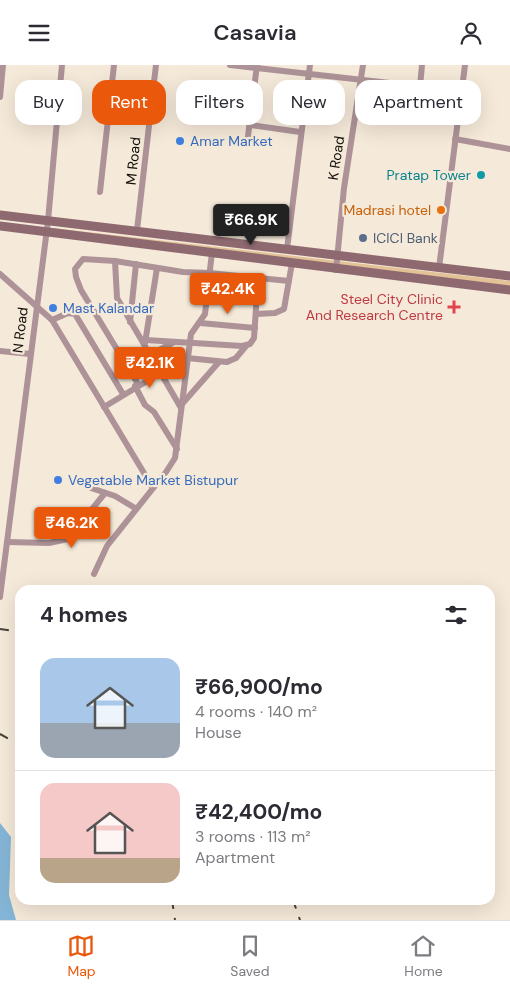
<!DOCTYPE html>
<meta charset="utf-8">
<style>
body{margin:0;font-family:"DM Sans",sans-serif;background:#f2f2f3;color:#2b2b33;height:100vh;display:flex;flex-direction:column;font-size:19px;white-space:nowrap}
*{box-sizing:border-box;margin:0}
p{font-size:16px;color:#7c7c81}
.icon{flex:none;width:28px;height:28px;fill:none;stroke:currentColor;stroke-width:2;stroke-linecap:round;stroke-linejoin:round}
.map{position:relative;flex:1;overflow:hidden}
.sheet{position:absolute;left:15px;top:520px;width:480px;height:320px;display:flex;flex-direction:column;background:#fff;border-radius:15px;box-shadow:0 5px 20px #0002}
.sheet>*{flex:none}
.banner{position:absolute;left:15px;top:15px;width:480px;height:45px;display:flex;gap:10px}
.price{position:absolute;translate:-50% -42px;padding:0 11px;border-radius:5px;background:#ea580c;color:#fff;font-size:16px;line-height:32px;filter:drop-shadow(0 1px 2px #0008)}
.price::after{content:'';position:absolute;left:50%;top:30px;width:15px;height:11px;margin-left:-8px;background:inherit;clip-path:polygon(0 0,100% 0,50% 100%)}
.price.active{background:#222;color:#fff}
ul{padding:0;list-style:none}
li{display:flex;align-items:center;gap:15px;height:125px;padding:0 25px}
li+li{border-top:1px solid #e1e1e2}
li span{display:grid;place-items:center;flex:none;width:140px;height:100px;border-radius:15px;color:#555}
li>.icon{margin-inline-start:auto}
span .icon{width:60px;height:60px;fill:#fffc;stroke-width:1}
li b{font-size:21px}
h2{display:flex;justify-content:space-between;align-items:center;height:60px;padding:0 25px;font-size:21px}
.chip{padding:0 18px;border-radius:15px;background:#fff;box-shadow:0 5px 20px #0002;font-size:18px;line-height:45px}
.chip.active{background:#ea580c;color:#fff}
header{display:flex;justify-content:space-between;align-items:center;height:65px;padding:0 25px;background:#fff;font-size:22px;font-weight:600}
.tabs{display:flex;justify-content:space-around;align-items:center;height:70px;border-top:1px solid #e1e1e2;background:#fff;font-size:14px;color:#7c7c81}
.tabs a{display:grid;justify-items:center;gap:2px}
.tabs .active{color:#ea580c}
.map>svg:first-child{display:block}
</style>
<header><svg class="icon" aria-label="menu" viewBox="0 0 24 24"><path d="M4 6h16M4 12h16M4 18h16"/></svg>Casavia<svg class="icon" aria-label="person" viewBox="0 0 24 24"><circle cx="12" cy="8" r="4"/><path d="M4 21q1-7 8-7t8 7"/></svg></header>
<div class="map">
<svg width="510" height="855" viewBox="0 0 510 855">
<rect width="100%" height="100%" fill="#f5e9d9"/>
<polygon fill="#e2c296" points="53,163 510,216 510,221 52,166"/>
<polygon fill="#85b5d6" points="0,758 11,772 9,830 16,855 0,855"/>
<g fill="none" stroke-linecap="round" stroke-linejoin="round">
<g stroke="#ad9398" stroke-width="6">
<polyline points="230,0 461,26"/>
<polyline points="420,22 422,0"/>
<polyline points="0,32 3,0"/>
<polyline points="250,60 300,67"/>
<polyline points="455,74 510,84"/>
<polyline points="247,79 257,0"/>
<polyline points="100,127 114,0"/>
<polyline points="137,165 156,0"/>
<polyline points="287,184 310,0"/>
<polyline points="115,196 117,233 181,343"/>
<polyline points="439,203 465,0"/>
<polyline points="336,205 344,123 363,0"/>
<polyline points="0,209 52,255 153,423"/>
<polyline points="256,249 275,248 284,244 292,198"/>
<polyline points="52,255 68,248 75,249 123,329"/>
<polyline points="130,257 136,199"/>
<polyline points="200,258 255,263"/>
<polyline points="146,275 242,281 250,279 254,273 258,213"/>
<polyline points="145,278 157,203"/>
<polyline points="0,286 30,289"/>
<polyline points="150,290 174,277"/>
<polyline points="187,293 227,297 236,293 246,281"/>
<polyline points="138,319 81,225 76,212 75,204 83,194 115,196 183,207 210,208 289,216"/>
<polyline points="135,321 145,340 154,347 177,384"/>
<polyline points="182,339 219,297"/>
<polyline points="104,342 187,292"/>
<polyline points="91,423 115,431 135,443"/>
<polyline points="7,477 49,478 68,474 105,428"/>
<polyline points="94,509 107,481 166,407 175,393 191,269 205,249 212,187"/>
<polyline points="0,532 48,156 62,0"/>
</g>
<g stroke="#8e6970" stroke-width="9">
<polyline points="0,150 510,211"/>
<polyline points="0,161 510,225"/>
</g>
<g stroke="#48423a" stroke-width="2" stroke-dasharray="9 9" stroke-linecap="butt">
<polyline points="0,564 20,567"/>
<polyline points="0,669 20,680"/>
<polyline points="172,835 175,855"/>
<polyline points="293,835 300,855"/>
</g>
</g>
<g fill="#3f7fe0" stroke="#f5e9d9" stroke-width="2">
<circle cx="180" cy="76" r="5"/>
<circle cx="53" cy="243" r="5"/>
<circle cx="58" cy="415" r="5"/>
</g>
<circle fill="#0f9aa8" stroke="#f5e9d9" stroke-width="2" cx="481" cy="110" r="5"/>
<circle fill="#e8710a" stroke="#f5e9d9" stroke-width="2" cx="441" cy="145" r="5"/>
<circle fill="#5c6f8a" stroke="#f5e9d9" stroke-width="2" cx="363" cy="173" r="5"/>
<path fill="#e0444e" stroke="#f5e9d9" stroke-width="2" d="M451.5 234.5h5v5h5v5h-5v5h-5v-5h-5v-5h5z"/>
<g text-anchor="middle" stroke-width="4.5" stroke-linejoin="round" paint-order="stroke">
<g font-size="14" fill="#366cbe" stroke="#f5e9d9" text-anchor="start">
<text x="190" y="81">Amar Market</text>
<text x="63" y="248">Mast Kalandar</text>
<text x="68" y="420">Vegetable Market Bistupur</text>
</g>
<g font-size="14" fill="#130f09" stroke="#f5e9d9">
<text transform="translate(336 93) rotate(-81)" y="5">K Road</text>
<text transform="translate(133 96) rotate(-84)" y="5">M Road</text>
<text transform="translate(20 265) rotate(-83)" y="5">N Road</text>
</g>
<g font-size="14" fill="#0d838f" stroke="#f5e9d9" text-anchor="end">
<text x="471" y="115">Pratap Tower</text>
</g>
<g font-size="14" fill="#c56008" stroke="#f5e9d9" text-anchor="end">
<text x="431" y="150">Madrasi hotel</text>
</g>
<g font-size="14" fill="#4e5e75" stroke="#f5e9d9" text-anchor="start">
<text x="373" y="178">ICICI Bank</text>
</g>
<g font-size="14" fill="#be3a42" stroke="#f5e9d9" text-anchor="end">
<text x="443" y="239">Steel City Clinic<tspan x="443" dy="16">And Research Centre</tspan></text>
</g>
</g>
</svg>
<b class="price active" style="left:251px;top:181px">₹66.9K</b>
<b class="price" style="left:228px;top:250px">₹42.4K</b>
<b class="price" style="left:150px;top:324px">₹42.1K</b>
<b class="price" style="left:72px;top:484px">₹46.2K</b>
<div class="banner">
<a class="chip">Buy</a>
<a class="chip active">Rent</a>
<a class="chip">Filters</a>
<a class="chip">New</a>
<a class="chip">Apartment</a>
</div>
<section class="sheet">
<h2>4 homes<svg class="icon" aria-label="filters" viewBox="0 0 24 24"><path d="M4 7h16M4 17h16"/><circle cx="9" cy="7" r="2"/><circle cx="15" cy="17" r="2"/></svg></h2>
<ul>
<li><span style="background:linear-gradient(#a9c7e8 65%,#9aa5b1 0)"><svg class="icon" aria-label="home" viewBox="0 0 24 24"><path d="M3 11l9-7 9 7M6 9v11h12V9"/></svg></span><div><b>₹66,900/mo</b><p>4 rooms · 140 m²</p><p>House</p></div></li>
<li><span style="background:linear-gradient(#f6c9c9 75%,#b9a48a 0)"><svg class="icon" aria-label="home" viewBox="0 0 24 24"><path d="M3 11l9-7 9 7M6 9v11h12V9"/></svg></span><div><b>₹42,400/mo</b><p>3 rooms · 113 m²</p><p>Apartment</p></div></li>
</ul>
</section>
</div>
<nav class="tabs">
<a class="active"><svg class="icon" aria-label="map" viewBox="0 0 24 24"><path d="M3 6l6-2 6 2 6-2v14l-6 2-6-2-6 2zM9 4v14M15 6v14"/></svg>Map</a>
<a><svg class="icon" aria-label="saved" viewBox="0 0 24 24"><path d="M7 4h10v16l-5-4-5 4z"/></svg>Saved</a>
<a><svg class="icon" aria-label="home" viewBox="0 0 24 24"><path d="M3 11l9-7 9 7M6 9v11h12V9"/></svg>Home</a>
</nav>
